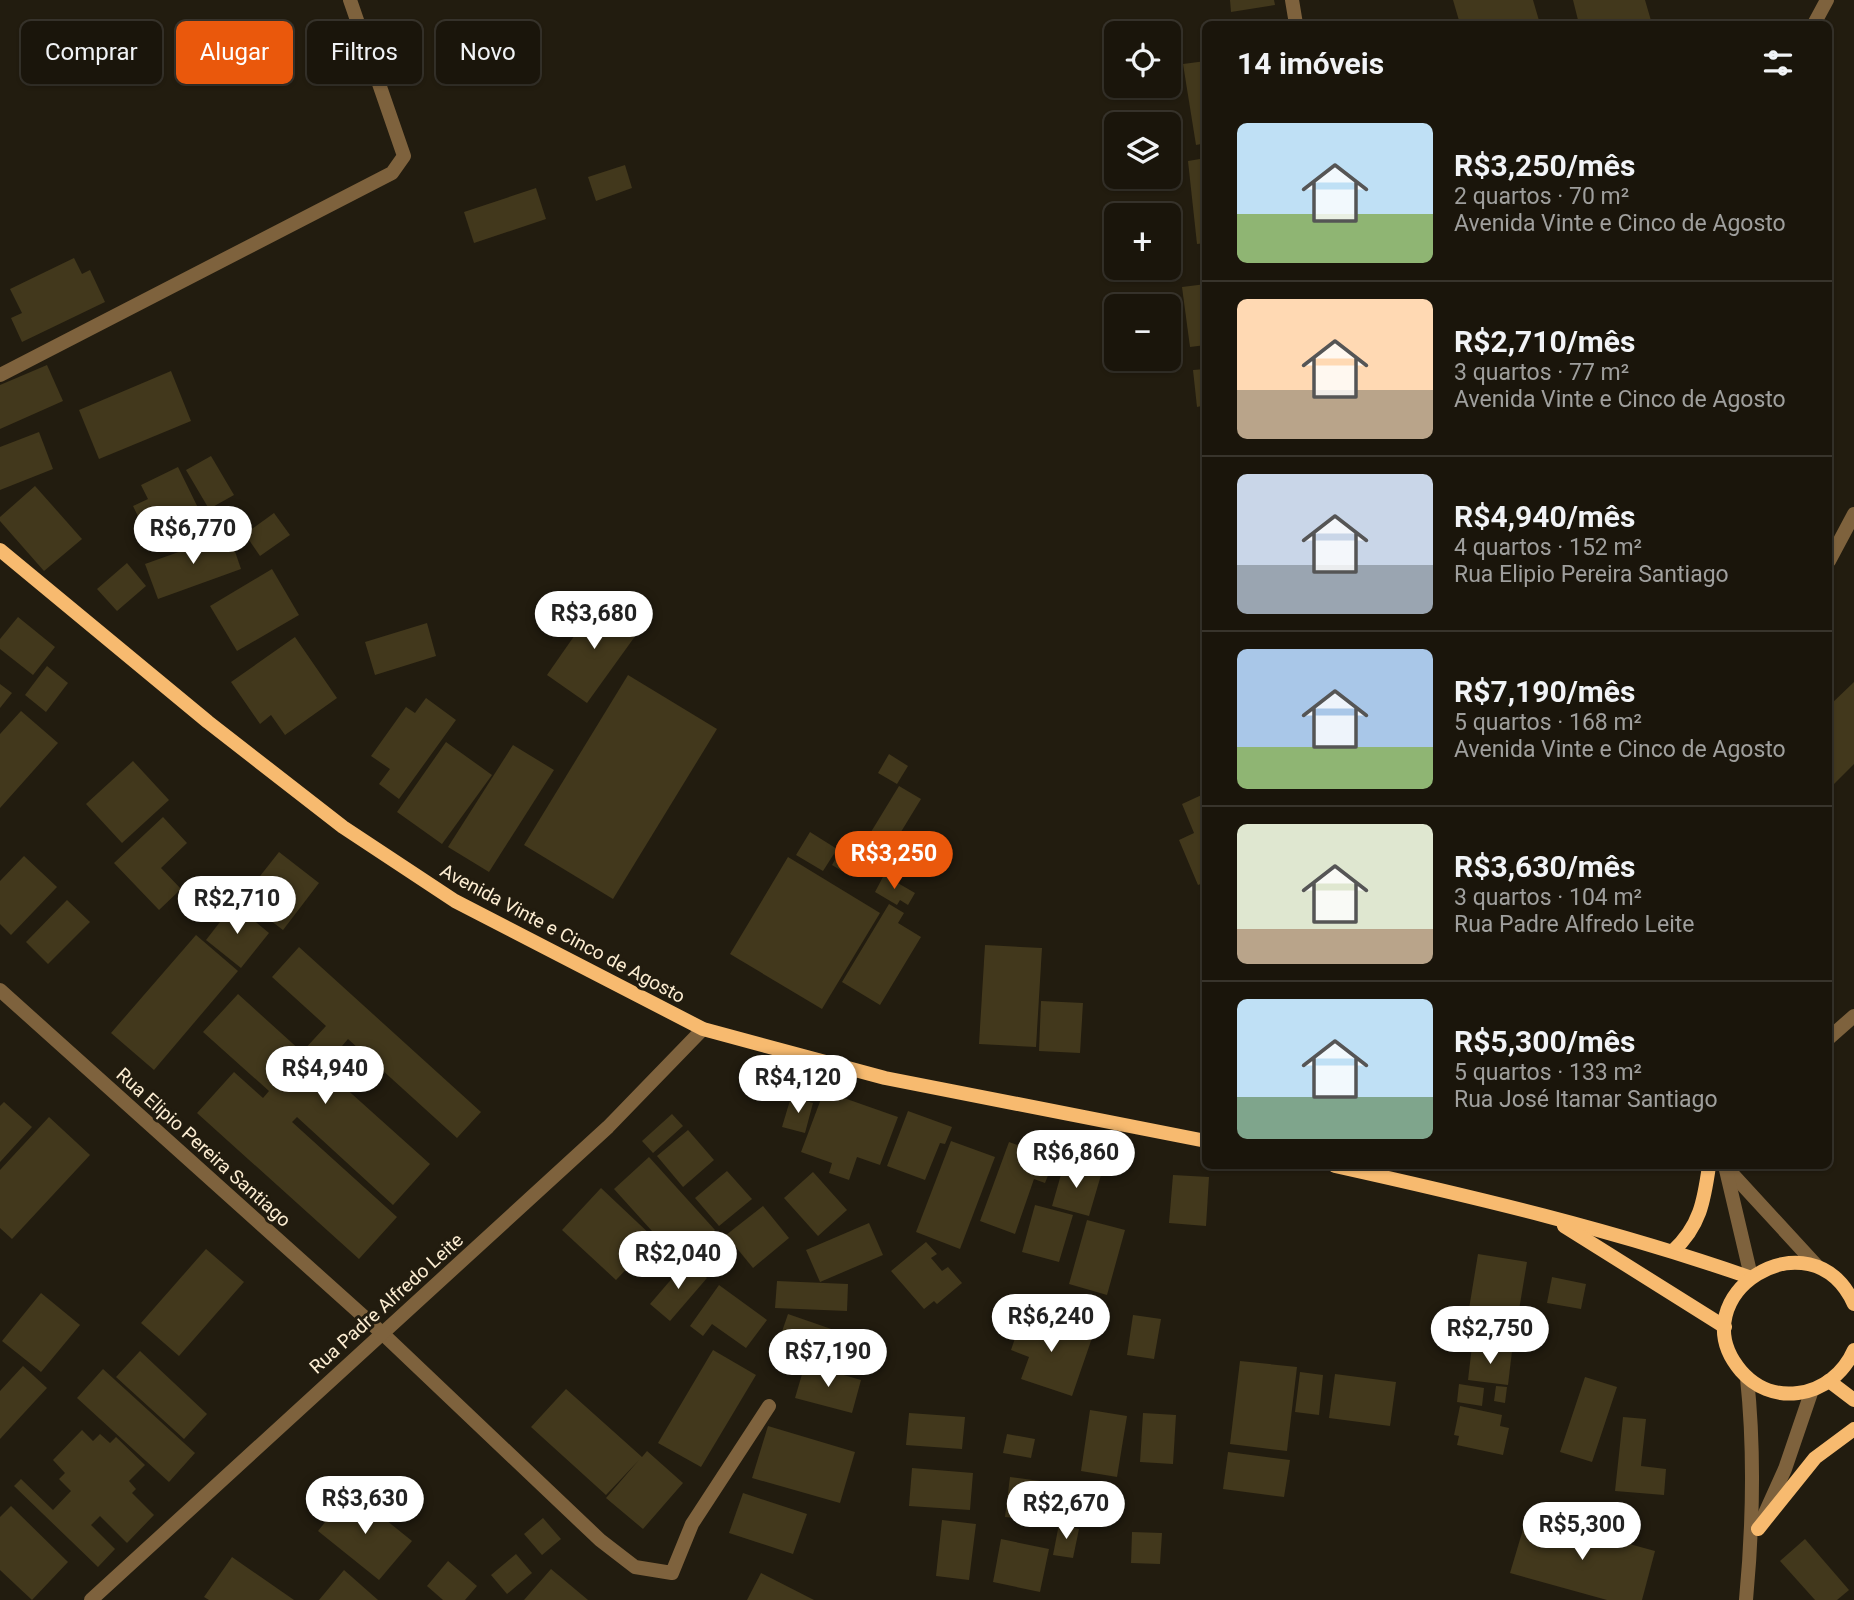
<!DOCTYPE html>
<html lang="pt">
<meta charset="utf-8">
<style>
body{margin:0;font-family:Roboto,sans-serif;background:#231e14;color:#f1f3f6;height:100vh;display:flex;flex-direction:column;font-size:26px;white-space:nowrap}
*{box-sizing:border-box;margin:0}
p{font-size:23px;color:#9f9f9d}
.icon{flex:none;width:38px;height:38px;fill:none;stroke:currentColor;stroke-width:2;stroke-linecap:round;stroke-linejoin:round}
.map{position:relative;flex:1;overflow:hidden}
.sheet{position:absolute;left:1202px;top:21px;width:630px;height:1148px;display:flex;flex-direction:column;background:#1a150b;border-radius:10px;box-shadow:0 2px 5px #0004,0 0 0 2px #38342c}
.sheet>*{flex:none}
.top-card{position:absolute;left:21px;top:21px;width:665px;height:63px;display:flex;gap:14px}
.tools{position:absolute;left:1104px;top:21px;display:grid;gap:14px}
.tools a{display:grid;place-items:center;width:77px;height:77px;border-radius:10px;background:#1a150b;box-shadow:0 2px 5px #0004,0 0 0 2px #38342c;font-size:35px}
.price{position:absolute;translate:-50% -60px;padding:0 16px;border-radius:24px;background:#fff;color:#222;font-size:23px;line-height:46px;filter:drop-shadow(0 2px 4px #0008)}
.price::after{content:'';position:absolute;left:50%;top:42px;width:21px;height:16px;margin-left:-10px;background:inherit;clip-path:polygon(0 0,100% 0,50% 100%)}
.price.active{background:#ea580c;color:#fff}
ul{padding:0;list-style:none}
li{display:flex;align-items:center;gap:21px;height:175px;padding:0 35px}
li+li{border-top:2px solid #38342c}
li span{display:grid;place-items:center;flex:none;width:196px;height:140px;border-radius:10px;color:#555}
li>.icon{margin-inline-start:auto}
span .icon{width:84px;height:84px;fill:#fffc;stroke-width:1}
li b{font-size:30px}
h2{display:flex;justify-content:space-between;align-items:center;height:84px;padding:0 35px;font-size:30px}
.tag{padding:0 24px;border-radius:10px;background:#1a150b;box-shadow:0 2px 5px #0004,0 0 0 2px #38342c;font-size:24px;line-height:63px}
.tag.active{background:#ea580c;color:#fff}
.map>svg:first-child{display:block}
</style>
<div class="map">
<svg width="1854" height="1600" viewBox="0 0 1854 1600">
<rect width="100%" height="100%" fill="#221c0f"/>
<g fill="#42381c">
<polygon points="1230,0 1274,0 1275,5 1231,12"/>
<polygon points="1453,0 1533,0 1540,24 1460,24"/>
<polygon points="1573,0 1645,0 1652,24 1579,24"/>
<polygon points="1206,61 1206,143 1196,145 1183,64"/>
<polygon points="1206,158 1206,243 1197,244 1188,161"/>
<polygon points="625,165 632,188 596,201 588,177"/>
<polygon points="536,188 546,219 474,243 464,212"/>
<polygon points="74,258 82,274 90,270 105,302 22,342 11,318 22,313 10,289"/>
<polygon points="1206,284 1206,345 1190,347 1182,287"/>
<polygon points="47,365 63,401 0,429 0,385"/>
<polygon points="1206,369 1206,405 1197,407 1193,370"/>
<polygon points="171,371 191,421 99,459 79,410"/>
<polygon points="39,432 53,469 0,490 0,447"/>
<polygon points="211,456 234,495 209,509 186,470"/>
<polygon points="178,467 203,518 151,543 133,506 148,499 141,485"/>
<polygon points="35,486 82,539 44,571 0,521 0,517"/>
<polygon points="274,513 290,535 260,556 245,534"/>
<polygon points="229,534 241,569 158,599 145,564"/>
<polygon points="127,563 146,586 117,611 97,589"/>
<polygon points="272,569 299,615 237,651 210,606"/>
<polygon points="600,599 641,628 587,703 547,675"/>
<polygon points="18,617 55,647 33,675 0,649 0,639"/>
<polygon points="427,623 436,656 375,675 365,642"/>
<polygon points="295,637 337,698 285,735 271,715 260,724 231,682"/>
<polygon points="47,666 68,683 46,712 25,695"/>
<polygon points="628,675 717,729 613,899 524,845"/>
<polygon points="1854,682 1854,764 1829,789 1829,706"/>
<polygon points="0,684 12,693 0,708"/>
<polygon points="426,698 456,720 399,799 379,784 390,769 371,756 406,707 415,713"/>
<polygon points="21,711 58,743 0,808 0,734"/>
<polygon points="446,742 492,775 442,844 397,812"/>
<polygon points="513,745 554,770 489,872 448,847"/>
<polygon points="889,754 908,766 897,784 878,773"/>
<polygon points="133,761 169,800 122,843 86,804"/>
<polygon points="899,786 921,799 893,845 871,832"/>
<polygon points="1206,793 1206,882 1198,885 1179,840 1194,833 1182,804"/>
<polygon points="163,817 187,843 161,868 181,889 159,910 114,863"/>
<polygon points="810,832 837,849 823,871 796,855"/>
<polygon points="841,849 859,860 850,876 832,865"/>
<polygon points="279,852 319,883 283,930 242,899"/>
<polygon points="24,856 57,887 11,935 0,924 0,881"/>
<polygon points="788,857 880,913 822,1009 730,954"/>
<polygon points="884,875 915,893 908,905 900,900 897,905 875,892"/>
<polygon points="67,900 90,922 48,964 26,942"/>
<polygon points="234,904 269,933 241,968 206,940"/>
<polygon points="889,904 904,913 898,923 921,937 880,1005 842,982"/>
<polygon points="196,935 238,971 154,1070 111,1033"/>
<polygon points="985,945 1042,948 1036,1047 979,1044"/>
<polygon points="299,947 481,1112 457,1138 348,1039 323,1068 430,1164 393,1205 297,1117 292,1122 397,1217 359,1259 197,1113 234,1072 263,1098 269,1091 203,1032 238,994 302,1052 326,1026 272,977"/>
<polygon points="1041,1001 1083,1003 1080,1053 1039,1051"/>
<polygon points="824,1091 898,1117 880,1165 857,1157 849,1180 829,1173 832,1163 801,1152"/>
<polygon points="791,1097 813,1103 805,1133 782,1127"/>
<polygon points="4,1102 32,1127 0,1162 0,1106"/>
<polygon points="908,1111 952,1127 945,1144 940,1143 925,1180 887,1166"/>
<polygon points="672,1114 683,1126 653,1153 642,1141"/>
<polygon points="49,1117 90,1155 12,1239 0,1228 0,1170"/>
<polygon points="688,1130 714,1160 683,1187 657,1156"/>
<polygon points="951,1141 995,1157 960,1249 916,1232"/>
<polygon points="1009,1142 1055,1158 1045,1183 1034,1179 1015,1234 980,1221"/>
<polygon points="649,1157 715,1230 680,1262 614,1189"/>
<polygon points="1064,1164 1101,1175 1089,1216 1052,1206"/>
<polygon points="727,1171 752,1199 719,1226 695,1198"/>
<polygon points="813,1172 847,1210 818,1236 784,1198"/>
<polygon points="1173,1175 1209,1177 1206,1226 1169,1223"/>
<polygon points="601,1188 655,1239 616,1280 562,1230"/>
<polygon points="1035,1205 1073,1215 1059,1262 1022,1252"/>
<polygon points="763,1206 789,1238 753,1268 726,1235"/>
<polygon points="1087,1220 1125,1230 1107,1295 1069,1284"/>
<polygon points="869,1223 883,1255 820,1282 806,1250"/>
<polygon points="926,1242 937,1254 931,1258 942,1271 948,1267 962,1283 937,1304 934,1301 924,1309 891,1271"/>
<polygon points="206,1249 244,1282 179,1356 141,1323"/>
<polygon points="1478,1254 1527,1262 1516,1328 1467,1321"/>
<polygon points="687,1261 707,1278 670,1321 650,1304"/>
<polygon points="1552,1277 1586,1284 1581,1309 1547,1303"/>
<polygon points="777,1281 848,1284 847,1311 775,1308"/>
<polygon points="719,1285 767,1320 746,1348 712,1324 703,1336 690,1326"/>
<polygon points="41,1293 80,1325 41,1372 2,1341"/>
<polygon points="788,1314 860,1339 849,1371 777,1346"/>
<polygon points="1023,1315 1092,1338 1072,1396 1021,1379 1029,1357 1011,1350"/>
<polygon points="1133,1315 1161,1319 1154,1359 1127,1355"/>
<polygon points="1472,1346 1512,1351 1508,1385 1468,1380"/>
<polygon points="713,1350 756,1375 701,1467 658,1443"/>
<polygon points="140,1351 207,1414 184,1439 116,1377"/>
<polygon points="1240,1361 1297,1367 1287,1451 1230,1444"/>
<polygon points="805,1364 861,1380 852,1413 795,1398"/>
<polygon points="23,1366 47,1388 0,1439 0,1391"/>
<polygon points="103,1369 195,1453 169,1482 77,1398"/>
<polygon points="1300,1372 1323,1375 1319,1415 1295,1412"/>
<polygon points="1335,1374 1396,1382 1390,1426 1329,1418"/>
<polygon points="1585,1377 1617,1387 1592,1462 1560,1452"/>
<polygon points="1459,1384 1484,1388 1482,1406 1457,1402"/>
<polygon points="1496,1386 1507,1387 1505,1403 1494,1401"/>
<polygon points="566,1389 642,1457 647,1451 683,1483 643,1529 606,1498 639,1460 606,1495 531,1427"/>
<polygon points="1460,1406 1502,1415 1500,1426 1509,1428 1503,1455 1457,1445 1459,1436 1454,1435"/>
<polygon points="1090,1410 1127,1416 1117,1477 1081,1471"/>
<polygon points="909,1413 965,1417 962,1449 906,1445"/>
<polygon points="1143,1413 1176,1415 1173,1464 1140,1462"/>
<polygon points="1623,1417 1646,1419 1641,1466 1666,1469 1664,1495 1615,1491"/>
<polygon points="768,1426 855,1452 840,1503 752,1478"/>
<polygon points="82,1430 93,1441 100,1434 110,1443 116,1437 145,1465 129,1481 136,1489 132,1493 154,1515 127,1543 100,1516 91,1525 115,1549 98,1567 14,1486 21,1479 53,1510 71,1491 59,1479 65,1473 53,1460"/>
<polygon points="1007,1434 1035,1439 1031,1458 1003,1453"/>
<polygon points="1228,1452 1290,1460 1284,1497 1223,1489"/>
<polygon points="912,1468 973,1473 970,1510 909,1506"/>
<polygon points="1010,1477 1040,1481 1036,1520 1005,1517"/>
<polygon points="350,1491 412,1541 379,1580 318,1531"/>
<polygon points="743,1493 807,1514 793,1554 729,1533"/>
<polygon points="11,1506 68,1562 32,1600 0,1570 0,1517"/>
<polygon points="1527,1516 1655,1551 1642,1600 1607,1600 1510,1573"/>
<polygon points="543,1518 561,1539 542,1555 524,1534"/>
<polygon points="942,1520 976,1524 969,1580 936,1576"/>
<polygon points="1059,1524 1079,1529 1073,1558 1053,1555"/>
<polygon points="1132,1532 1162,1533 1160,1564 1131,1563"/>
<polygon points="1001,1539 1049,1549 1040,1592 993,1582"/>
<polygon points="1805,1539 1849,1590 1837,1600 1815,1600 1780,1561"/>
<polygon points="516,1554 532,1573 507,1594 491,1575"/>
<polygon points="232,1557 294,1600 209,1600 204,1597"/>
<polygon points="448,1561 477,1586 465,1600 443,1600 427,1586"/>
<polygon points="551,1569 588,1600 524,1600"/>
<polygon points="344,1570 378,1600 319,1600"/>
<polygon points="761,1573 814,1600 747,1600"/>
</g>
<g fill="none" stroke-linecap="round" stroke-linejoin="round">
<g stroke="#7e623d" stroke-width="14">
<polyline points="1814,24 1827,0"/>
<polyline points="1829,1038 1854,1016"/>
</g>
<g stroke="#7e623d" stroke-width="14">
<polyline points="1292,0 1296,24"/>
<polyline points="0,375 392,173 404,156 350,0"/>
<polyline points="1829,561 1854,514"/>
<polyline points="0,990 382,1333 600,1540 635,1567 672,1573 692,1524 769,1406"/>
<polyline points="1725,1166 1817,1266"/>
<polyline points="1726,1170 1751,1276"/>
<polyline points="1762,1520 1785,1469 1812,1390"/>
<path d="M1746,1600C1753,1525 1755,1453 1747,1378"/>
</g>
<polyline stroke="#7e623d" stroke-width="14" points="91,1600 608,1127 703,1029"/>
<g stroke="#f7ba6f" stroke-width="14">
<polyline points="0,550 208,722 343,827 455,901 703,1029 885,1078 1206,1141"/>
<path d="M1335,1166C1475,1197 1614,1230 1749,1277"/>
<polyline points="1564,1226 1725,1327"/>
<path d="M1673,1251C1700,1226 1704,1201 1709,1166"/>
<path d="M1854,1304C1811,1210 1677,1296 1741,1371C1755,1387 1775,1396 1798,1393C1823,1390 1844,1373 1854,1350"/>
<polyline points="1829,1381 1854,1400"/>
<polyline points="1758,1529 1815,1458 1854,1429"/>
</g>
</g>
<g text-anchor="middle" stroke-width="6" stroke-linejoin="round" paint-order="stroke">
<g font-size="19" fill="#fcedd2" stroke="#221c0f">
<text transform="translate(563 933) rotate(28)" y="7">Avenida Vinte e Cinco de Agosto</text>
<text transform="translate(204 1147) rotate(42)" y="7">Rua Elipio Pereira Santiago</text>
<text transform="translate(386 1303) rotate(-42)" y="7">Rua Padre Alfredo Leite</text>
</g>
</g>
</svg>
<div class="tools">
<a><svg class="icon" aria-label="locate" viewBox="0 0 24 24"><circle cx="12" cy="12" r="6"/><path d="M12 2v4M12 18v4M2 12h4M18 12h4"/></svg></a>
<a><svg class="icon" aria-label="layers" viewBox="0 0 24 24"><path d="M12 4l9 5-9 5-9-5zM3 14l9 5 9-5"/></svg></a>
<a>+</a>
<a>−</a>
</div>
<b class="price" style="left:193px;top:566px">R$6,770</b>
<b class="price" style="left:594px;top:651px">R$3,680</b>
<b class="price active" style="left:894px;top:891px">R$3,250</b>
<b class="price" style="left:237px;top:936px">R$2,710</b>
<b class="price" style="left:325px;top:1106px">R$4,940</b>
<b class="price" style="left:798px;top:1115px">R$4,120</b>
<b class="price" style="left:1076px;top:1190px">R$6,860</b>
<b class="price" style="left:678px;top:1291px">R$2,040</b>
<b class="price" style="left:1051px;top:1354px">R$6,240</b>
<b class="price" style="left:1490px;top:1366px">R$2,750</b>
<b class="price" style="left:828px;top:1389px">R$7,190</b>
<b class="price" style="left:365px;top:1536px">R$3,630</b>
<b class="price" style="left:1066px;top:1541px">R$2,670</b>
<b class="price" style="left:1582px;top:1562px">R$5,300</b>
<div class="top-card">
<a class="tag">Comprar</a>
<a class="tag active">Alugar</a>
<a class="tag">Filtros</a>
<a class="tag">Novo</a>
</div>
<section class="sheet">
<h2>14 imóveis<svg class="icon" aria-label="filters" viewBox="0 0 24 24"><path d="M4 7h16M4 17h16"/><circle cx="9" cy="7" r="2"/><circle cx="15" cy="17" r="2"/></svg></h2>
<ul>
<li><span style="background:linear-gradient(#bfe0f5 65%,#8fb573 0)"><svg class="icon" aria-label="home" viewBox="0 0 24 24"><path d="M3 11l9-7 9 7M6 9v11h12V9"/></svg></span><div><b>R$3,250/mês</b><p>2 quartos · 70 m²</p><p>Avenida Vinte e Cinco de Agosto</p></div></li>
<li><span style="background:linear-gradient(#ffd9b3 65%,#b9a48a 0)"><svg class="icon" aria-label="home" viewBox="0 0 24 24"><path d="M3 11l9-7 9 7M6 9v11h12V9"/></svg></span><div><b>R$2,710/mês</b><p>3 quartos · 77 m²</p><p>Avenida Vinte e Cinco de Agosto</p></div></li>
<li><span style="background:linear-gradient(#c9d6e8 65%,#9aa5b1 0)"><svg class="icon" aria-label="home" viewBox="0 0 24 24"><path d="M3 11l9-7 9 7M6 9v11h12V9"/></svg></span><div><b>R$4,940/mês</b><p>4 quartos · 152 m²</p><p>Rua Elipio Pereira Santiago</p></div></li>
<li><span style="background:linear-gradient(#a9c7e8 70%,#8fb573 0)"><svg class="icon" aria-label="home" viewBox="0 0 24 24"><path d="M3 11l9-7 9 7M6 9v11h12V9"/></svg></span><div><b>R$7,190/mês</b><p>5 quartos · 168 m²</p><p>Avenida Vinte e Cinco de Agosto</p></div></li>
<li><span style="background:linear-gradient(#dfe7d0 75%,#b9a48a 0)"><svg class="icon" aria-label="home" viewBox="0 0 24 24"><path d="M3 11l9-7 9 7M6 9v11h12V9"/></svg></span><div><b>R$3,630/mês</b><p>3 quartos · 104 m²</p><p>Rua Padre Alfredo Leite</p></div></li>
<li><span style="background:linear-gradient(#bfe0f5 70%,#7fa58c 0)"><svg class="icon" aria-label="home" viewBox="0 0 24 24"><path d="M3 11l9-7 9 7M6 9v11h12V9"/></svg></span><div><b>R$5,300/mês</b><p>5 quartos · 133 m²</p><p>Rua José Itamar Santiago</p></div></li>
</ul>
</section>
</div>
